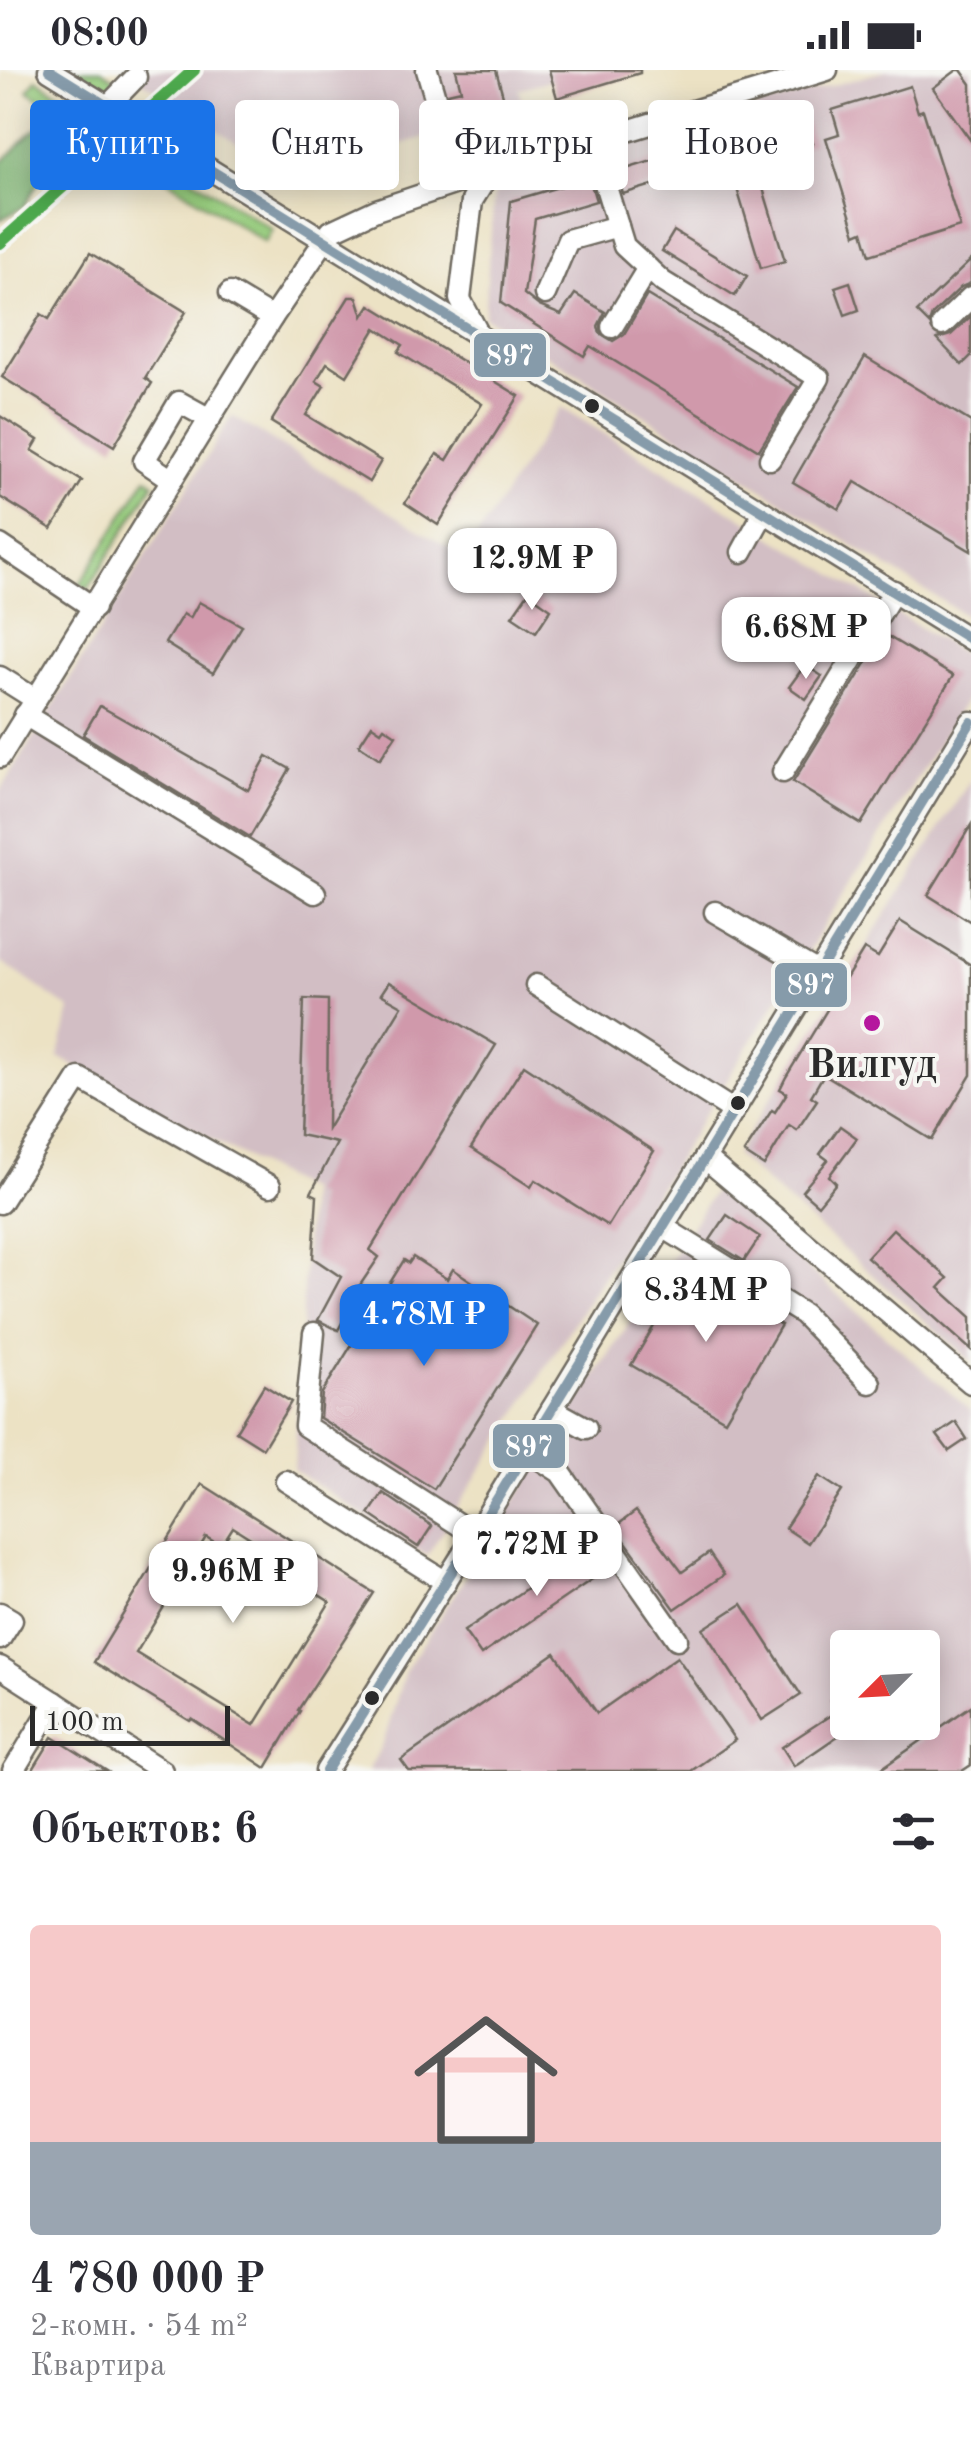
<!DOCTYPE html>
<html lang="ru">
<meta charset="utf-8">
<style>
body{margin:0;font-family:"Old Standard TT",serif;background:#f7f7f7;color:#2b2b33;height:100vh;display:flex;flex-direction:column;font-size:38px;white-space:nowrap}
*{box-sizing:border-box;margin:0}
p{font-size:32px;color:#7c7c81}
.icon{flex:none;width:55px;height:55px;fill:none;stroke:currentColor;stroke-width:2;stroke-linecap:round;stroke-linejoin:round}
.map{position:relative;height:1701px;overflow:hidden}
.panel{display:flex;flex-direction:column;background:#fff;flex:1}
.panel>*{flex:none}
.guide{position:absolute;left:30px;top:30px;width:912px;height:90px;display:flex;gap:20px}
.needle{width:65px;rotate:246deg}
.fabs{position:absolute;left:830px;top:1560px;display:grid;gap:20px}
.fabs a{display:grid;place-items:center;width:110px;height:110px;border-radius:10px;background:#fff;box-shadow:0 5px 25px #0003;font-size:50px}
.scale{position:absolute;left:30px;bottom:25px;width:200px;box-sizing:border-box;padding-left:10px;border:5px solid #2b2b2b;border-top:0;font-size:28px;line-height:35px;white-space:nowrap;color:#2b2b2b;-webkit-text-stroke:8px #f6f6f2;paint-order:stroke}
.price{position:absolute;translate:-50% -85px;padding:0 22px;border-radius:20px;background:#fff;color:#222;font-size:32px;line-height:65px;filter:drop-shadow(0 2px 5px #0008)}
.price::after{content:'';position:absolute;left:50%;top:60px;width:30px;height:22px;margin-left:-15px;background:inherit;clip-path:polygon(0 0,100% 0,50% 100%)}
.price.current{background:#1a73e8;color:#fff}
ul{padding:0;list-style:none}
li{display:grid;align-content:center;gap:20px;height:530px;padding:0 30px}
li span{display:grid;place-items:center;height:310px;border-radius:10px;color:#555}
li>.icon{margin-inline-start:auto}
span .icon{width:180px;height:180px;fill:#fffc;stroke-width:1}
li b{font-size:42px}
h2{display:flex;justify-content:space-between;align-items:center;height:120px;padding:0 30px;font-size:42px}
.pill{padding:0 35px;border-radius:10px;background:#fff;box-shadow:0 5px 25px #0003;font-size:35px;line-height:90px}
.pill.current{background:#1a73e8;color:#fff}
.status{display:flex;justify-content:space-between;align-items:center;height:70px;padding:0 50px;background:#fff;direction:ltr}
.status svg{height:28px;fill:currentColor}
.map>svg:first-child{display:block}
</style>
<div class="status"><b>08:00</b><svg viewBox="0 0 49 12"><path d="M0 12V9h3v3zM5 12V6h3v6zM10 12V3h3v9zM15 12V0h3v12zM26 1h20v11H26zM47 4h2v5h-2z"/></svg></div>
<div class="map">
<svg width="971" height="1701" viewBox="0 0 971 1701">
<rect width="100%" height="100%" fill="#f6f6f2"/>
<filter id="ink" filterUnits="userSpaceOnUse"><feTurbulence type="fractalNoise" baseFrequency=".01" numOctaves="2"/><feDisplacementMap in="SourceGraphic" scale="20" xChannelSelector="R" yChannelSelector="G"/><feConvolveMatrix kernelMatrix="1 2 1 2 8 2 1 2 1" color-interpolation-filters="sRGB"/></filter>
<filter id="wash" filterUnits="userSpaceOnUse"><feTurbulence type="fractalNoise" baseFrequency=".0048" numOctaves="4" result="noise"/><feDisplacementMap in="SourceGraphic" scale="40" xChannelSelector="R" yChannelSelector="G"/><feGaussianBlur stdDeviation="2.25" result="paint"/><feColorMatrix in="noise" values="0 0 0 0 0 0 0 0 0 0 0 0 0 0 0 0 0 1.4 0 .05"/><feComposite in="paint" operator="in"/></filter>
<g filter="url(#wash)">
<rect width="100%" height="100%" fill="#ece2c4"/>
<g fill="#d2bec4" fill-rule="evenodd">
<polygon points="125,0 649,0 557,28 551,10 519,19 523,37 292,108"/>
<polygon points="887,0 971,0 971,549 484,246 494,125 506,113 561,93"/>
<polygon points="561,337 971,589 971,622 427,1486 294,1400 308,1121 58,987 71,940 2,892 0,894 0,722 232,346 464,487"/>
<polygon points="971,709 971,1291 735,1085"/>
<path d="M716,1118L971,1341V1701H368L384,1671L405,1601ZM848,1578H922V1652H848Z"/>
</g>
<g fill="#95ca7c" stroke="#607a54" stroke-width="2.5">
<polygon points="63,0 101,0 123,14 105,27"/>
<polygon points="36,9 272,159 265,172 28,21"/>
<polygon points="147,407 154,413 88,519 80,514"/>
</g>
<path fill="#78ae6c" stroke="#526c4c" stroke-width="2.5" d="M48,54L54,66L50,91L25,136L0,150V93C18,80 26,60 48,54Z"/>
<g id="blocks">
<g fill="#d099ab" fill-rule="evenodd">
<polygon points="456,0 496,0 507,41 470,52 466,36 453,39 448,23 461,20"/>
<polygon points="549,0 640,0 640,3 557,28"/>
<polygon points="957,0 961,0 971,14 971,71 933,18"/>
<polygon points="910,16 918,42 923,40 960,157 870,185 863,161 856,164 826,68 839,64 832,40"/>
<polygon points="804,47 813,73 775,87 766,61"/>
<polygon points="746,62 785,191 761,198 729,92 623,124 616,102"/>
<polygon points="589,108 596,131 535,149 524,224 539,236 561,245 575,224 605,242 598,256 600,263 613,271 624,264 647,225 798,317 759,380 590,276 584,286 501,233 511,131"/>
<polygon points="674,161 747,206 735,226 662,181"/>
<polygon points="90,183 186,242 145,308 152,313 114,376 2,307 41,244 49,249"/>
<polygon points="971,190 971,213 961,217 932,245 929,254 917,242"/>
<polygon points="850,212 859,240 845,245 835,217"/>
<polygon points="349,227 357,227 363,246 370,235 519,326 438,455 405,433 437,384 447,390 482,334 398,282 403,275 376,258 347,306 327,293 316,311 324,316 306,345 381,391 369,412 271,352"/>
<polygon points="971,246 971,286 962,295 937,269 951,265"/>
<polygon points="865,287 971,352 971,481 855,412 839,439 793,412"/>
<polygon points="0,346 38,370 32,380 82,411 52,459 0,427"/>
<polygon points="528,523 551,539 536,562 512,546"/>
<polygon points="199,532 242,556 213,603 165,573 183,544 190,548"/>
<polygon points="884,564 953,606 861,754 793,712"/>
<polygon points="805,595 822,606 806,629 789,617"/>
<polygon points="100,636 248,720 267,686 290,699 250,767 83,665"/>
<polygon points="372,655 381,661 384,657 396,665 380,689 359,675"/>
<polygon points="971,755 971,852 928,825"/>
<polygon points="900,851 971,895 971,1005 932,1070 824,1004 811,1026 817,1030 797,1060 789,1055 764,1096 744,1083 772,1040 775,1042 787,1023 780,1019 786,1007 864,879 878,887"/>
<polygon points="389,912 496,975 370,1180 379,1187 352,1227 355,1229 338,1260 318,1250 341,1207 313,1188 317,1126 311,1123 337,1073 299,1065 304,929 328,930 327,1059 402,936 381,924"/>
<polygon points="524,995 654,1081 608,1156 535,1110 531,1117 471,1078"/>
<polygon points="840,1056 857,1068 829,1106 836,1113 818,1135 802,1121 828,1090 820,1084"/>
<polygon points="727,1145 760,1167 744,1191 710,1170"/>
<polygon points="893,1159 948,1208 939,1218 971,1247 971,1280 867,1187"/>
<polygon points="413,1187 447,1209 453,1199 537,1255 434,1419 320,1348 322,1323 404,1190 409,1193"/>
<polygon points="687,1200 781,1255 725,1350 631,1295"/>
<polygon points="264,1315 291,1332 263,1378 236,1361"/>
<polygon points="956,1352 967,1369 949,1381 937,1365"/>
<polygon points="819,1406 842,1421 808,1473 785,1458"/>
<path d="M202,1414L374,1523L298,1640L300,1641L266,1698L192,1649L190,1651L94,1592ZM233,1457L290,1493L284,1503L330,1532L254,1655L136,1583L206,1467L221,1476Z"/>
<polygon points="383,1423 432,1456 418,1477 369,1444"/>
<polygon points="636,1441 682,1502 709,1483 724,1505 675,1539 615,1457"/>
<polygon points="593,1473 610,1497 481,1585 464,1561"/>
<polygon points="742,1534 801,1625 762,1650 703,1559"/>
<polygon points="555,1583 597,1643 677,1587 735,1670 691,1701 409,1701 401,1690"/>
<polygon points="848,1618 848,1659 794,1696 782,1677 837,1641 830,1630"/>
<polygon points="971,1636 971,1695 962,1701 878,1701"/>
<polygon points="53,1667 107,1701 32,1701"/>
</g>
</g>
</g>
<g filter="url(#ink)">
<use href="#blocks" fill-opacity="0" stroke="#6f6b61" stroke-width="2.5"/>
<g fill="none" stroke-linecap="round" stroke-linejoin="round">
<defs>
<g id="minor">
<polyline points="49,0 971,570"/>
<polyline points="427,0 460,112"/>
<polyline points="109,35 136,7"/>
<polyline points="592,71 624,176 663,212 819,308 770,389"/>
<polyline points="230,223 272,248"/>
<polyline points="545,224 568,170 618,156"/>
<polyline points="942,255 971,227"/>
<polyline points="612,257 648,198"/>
<polyline points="477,261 460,229 472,131 485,110 493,104"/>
<polyline points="172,410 144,391 179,332 210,349"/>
<polyline points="0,475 94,538"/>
<polyline points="742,482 764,442"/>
<polyline points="0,607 35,629"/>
<polyline points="25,645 315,823"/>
<polyline points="0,687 272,248 331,161 376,140 460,112 827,0"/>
<polyline points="783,702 894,521"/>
<polyline points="715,842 818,902"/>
<polyline points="536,915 734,1041"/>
<polyline points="705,1088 971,1313"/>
<polyline points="0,1133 79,1008 270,1116"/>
<polyline points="663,1157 803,1244 870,1313"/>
<polyline points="314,1263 305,1356 475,1465"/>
<polyline points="552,1339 586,1358"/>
<polyline points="526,1380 560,1402 677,1569"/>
<polyline points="286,1411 446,1512"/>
<polyline points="0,1543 12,1550 0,1569"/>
<polyline points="0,1597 162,1701"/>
<polyline points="13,1701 55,1632"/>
<polyline points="326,1701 475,1465 971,652"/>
</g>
</defs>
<use href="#minor" stroke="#6f6b61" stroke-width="25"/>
<use href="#minor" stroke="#fff" stroke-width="20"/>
<defs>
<g id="bus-1">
<polyline points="49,0 971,570"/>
<polyline points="326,1701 475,1465 971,652"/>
</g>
</defs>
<use href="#bus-1" stroke="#f6f6f2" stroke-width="18"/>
<use href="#bus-1" stroke="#869baa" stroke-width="10"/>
<defs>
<polyline id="metro-1" points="0,173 194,0"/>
</defs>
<use href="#metro-1" stroke="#f6f6f2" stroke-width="20"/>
<use href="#metro-1" stroke="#4da94d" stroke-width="12"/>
</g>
</g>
<g fill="#2b2b2b" stroke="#f6f6f2" stroke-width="4">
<circle cx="592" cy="336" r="9"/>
<circle cx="738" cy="1033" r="9"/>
<circle cx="372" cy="1628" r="9"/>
</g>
<circle fill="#b5179e" stroke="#f6f6f2" stroke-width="4" cx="872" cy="953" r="10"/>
<g text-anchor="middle" stroke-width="8" stroke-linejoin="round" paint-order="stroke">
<g font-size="40" font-weight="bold" fill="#2b2b2b" stroke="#f6f6f2">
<text x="872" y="1007">Вилгуд</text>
</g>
</g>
<g stroke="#f6f6f2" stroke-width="4">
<rect x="472" y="261" width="76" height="48" rx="10" fill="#869baa"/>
<rect x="773" y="891" width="76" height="48" rx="10" fill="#869baa"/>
<rect x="491" y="1352" width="76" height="48" rx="10" fill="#869baa"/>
</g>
<g font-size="28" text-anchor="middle" font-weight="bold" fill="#fff">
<text x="510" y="295">897</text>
<text x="811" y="924">897</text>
<text x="529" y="1386">897</text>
</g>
</svg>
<div class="fabs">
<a><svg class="needle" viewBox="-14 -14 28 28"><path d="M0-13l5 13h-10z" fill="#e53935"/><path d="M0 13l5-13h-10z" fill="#7c7c81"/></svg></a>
</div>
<div class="scale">100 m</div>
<b class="price" style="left:532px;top:543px">12.9M ₽</b>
<b class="price" style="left:806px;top:612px">6.68M ₽</b>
<b class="price" style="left:706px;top:1275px">8.34M ₽</b>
<b class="price current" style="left:424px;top:1299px">4.78M ₽</b>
<b class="price" style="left:537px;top:1529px">7.72M ₽</b>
<b class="price" style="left:233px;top:1556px">9.96M ₽</b>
<div class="guide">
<a class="pill current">Купить</a>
<a class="pill">Снять</a>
<a class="pill">Фильтры</a>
<a class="pill">Новое</a>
</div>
</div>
<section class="panel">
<h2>Объектов: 6<svg class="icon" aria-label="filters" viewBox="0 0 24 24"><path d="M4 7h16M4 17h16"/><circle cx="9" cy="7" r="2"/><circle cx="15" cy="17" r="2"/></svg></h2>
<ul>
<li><span style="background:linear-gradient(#f6c9c9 70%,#9aa5b1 0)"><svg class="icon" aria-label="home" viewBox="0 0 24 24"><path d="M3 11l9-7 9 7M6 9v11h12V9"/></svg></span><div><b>4 780 000 ₽</b><p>2-комн. · 54 m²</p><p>Квартира</p></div></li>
</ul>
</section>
